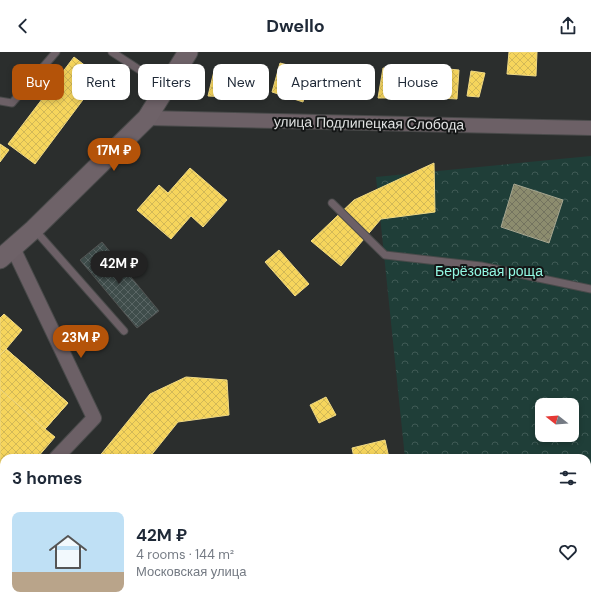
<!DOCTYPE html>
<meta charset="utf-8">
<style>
body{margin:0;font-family:"DM Sans",sans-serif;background:#f2f2f3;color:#1f2937;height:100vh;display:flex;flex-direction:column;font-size:15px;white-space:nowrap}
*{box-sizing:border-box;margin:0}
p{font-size:13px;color:#747a83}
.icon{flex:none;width:22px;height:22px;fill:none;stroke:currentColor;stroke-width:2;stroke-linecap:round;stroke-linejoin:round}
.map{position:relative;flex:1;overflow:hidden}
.drawer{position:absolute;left:0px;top:402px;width:591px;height:156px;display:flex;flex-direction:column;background:#fff;border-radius:12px 12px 0 0;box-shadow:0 2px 6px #0003}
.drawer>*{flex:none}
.top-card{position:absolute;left:12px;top:12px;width:567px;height:36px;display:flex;gap:8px}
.needle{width:26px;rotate:287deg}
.controls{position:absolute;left:535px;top:346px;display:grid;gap:8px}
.controls a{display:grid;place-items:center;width:44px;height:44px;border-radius:8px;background:#fff;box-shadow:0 2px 6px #0003;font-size:20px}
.price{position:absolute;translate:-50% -34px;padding:0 9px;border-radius:14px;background:#b45309;color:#fff;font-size:13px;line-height:26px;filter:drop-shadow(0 1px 2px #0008)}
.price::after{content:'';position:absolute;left:50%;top:24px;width:12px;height:9px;margin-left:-6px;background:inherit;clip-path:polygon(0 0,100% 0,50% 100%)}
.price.on{background:#222;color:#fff}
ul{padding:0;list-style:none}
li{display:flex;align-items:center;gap:12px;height:100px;padding:0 12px}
li span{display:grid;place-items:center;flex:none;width:112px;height:80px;border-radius:8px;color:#555}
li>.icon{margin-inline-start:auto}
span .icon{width:48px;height:48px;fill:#fffc;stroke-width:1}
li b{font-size:17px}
h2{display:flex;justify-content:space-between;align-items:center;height:48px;padding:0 12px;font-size:17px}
.chip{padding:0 14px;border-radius:8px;background:#fff;box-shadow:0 2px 6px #0003;font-size:14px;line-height:36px}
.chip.on{background:#b45309;color:#fff}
header{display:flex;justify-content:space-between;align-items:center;height:52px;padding:0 12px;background:#fff;font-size:18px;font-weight:700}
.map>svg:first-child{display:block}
</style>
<header><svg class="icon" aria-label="back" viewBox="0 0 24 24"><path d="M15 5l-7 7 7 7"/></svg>Dwello<svg class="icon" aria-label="share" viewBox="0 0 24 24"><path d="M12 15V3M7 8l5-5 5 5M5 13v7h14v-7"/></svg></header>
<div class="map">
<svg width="591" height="558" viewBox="0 0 591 558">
<defs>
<pattern id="park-crowns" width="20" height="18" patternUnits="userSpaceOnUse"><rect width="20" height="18" fill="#1f3e38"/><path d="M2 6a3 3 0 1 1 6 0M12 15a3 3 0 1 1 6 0" fill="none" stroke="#3f5a55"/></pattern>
<pattern id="homes-cross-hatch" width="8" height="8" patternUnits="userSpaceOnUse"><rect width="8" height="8" fill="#f6d55c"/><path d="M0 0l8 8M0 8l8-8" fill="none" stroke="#d2b857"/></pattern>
<pattern id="industry-cross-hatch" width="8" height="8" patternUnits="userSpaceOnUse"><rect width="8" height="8" fill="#8c8c6e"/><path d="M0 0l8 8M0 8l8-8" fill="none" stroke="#73735f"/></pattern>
<pattern id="building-cross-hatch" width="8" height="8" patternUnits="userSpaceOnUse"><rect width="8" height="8" fill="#3f4d4b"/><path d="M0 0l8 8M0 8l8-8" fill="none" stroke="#5a6665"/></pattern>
</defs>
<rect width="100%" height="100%" fill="#2b2e2d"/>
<path fill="url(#park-crowns)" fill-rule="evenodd" d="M591,104V558H319L323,554H587V406H405L376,125ZM542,353H572V383H542Z"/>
<g fill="url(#homes-cross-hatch)" stroke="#f0d984">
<polygon points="509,0 537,0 536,24 507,22"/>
<polygon points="74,5 100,25 35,112 8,92"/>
<polygon points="280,11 311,19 303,50 272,40"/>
<polygon points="337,15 366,17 362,44 335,41"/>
<polygon points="427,15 459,18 457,47 422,45"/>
<polygon points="383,16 406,17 401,46 378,46"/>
<polygon points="214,19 250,23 247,46 208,44"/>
<polygon points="471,19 485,21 479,45 467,44"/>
<polygon points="0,92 9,98 0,110"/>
<polygon points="434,111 435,160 381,167 341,214 311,189 354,148"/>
<polygon points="190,116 227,148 203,175 191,164 171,187 137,158 159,133 168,141"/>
<polygon points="279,198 309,232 295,244 265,210"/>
<polygon points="4,262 22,278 6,297 68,351 45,377 55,385 37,406 4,406 4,423 0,420 0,266"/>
<polygon points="6,297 68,351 45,377 0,337 0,303"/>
<polygon points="186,325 227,328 229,363 178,370 149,406 98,406 150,342"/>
<polygon points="326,345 336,363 319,371 310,353"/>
<polygon points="385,388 389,406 354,406 352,396"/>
<polygon points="185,554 216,554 221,558 181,558"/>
<polygon points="269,554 313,554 310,558 263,558 266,557"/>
</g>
<polygon fill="url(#industry-cross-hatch)" stroke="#a6a691" points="514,132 563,148 549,191 501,175"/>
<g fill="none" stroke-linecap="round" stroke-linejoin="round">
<g stroke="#2a675c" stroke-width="15">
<polyline points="587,438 591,434"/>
<polyline points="445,558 450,554"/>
</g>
</g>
<g fill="url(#building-cross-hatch)" stroke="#525453">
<polygon points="102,190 159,259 137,276 80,208"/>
<polygon points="94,554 128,554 123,558 97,558"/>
</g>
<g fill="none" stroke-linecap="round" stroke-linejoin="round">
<defs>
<g id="lane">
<polyline points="112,0 166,35"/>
<polyline points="0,49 12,51 56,0"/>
<polyline points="332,151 385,203 481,214 591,237"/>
<polyline points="34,177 124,279"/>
</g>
<g id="street">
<polyline points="147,66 591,76"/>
<polyline points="13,196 94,366 56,406"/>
</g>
<g id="secondary">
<polyline points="0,207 34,177 147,66 188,0"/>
<polyline points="0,505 4,510"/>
<polyline points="38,554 41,558"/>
</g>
</defs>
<use href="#lane" stroke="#494a4a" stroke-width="9"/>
<use href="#street" stroke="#494a4a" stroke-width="16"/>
<use href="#secondary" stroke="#494a4a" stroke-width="21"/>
<use href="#lane" stroke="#6c6066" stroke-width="7"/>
<use href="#street" stroke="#6c6066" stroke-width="14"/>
<use href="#secondary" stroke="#6e6268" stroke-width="19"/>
</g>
<g text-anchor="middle" stroke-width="4" stroke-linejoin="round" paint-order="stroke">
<g font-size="14" fill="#e1e3e3" stroke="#141616">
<text transform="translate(369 71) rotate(1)" y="5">улица Подлипецкая Слобода</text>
</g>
<g font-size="14" fill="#92f7e2" stroke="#141616">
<text x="489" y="224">Берёзовая роща</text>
</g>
</g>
</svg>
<div class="controls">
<a><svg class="needle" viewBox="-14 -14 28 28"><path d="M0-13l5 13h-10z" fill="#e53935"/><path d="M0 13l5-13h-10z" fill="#747a83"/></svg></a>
</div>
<b class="price" style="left:114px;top:120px">17M ₽</b>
<b class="price on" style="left:119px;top:233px">42M ₽</b>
<b class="price" style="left:81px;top:307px">23M ₽</b>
<div class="top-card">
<a class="chip on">Buy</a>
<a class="chip">Rent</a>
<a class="chip">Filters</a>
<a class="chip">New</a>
<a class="chip">Apartment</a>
<a class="chip">House</a>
</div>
<section class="drawer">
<h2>3 homes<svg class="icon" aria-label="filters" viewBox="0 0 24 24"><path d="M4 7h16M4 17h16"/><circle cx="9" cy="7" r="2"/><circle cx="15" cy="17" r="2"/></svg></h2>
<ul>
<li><span style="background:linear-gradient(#bfe0f5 75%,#b9a48a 0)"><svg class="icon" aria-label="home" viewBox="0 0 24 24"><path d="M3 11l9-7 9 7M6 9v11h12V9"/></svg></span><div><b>42M ₽</b><p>4 rooms · 144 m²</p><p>Московская улица</p></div><svg class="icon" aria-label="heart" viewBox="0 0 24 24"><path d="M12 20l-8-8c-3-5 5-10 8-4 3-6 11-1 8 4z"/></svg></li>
</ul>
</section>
</div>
